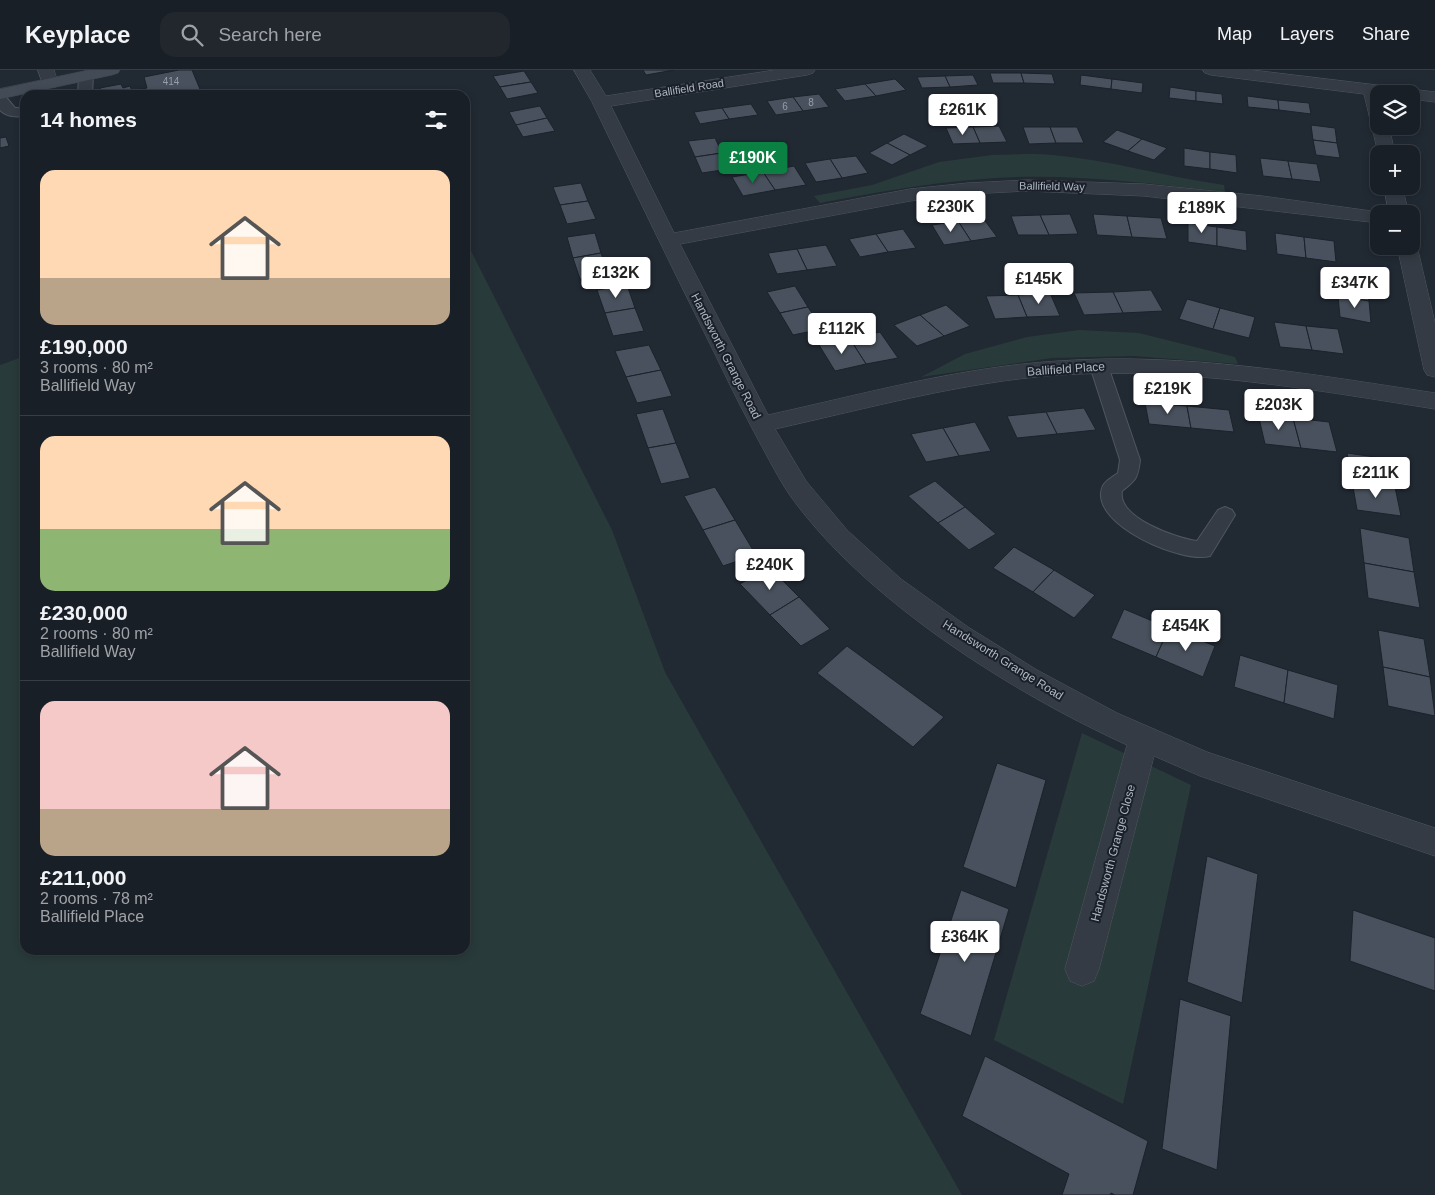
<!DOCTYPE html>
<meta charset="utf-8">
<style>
body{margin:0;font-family:Helvetica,sans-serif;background:#22272e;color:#f1f3f6;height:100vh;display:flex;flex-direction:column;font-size:19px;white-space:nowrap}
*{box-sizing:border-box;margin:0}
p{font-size:16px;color:#9fa2a7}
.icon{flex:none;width:28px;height:28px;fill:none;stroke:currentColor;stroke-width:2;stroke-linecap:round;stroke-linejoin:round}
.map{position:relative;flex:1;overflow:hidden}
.panel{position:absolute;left:20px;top:20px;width:450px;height:865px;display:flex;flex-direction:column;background:#191f26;border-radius:15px;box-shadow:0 2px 8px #0003,0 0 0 1px #373d43}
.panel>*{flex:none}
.buttons{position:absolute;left:1370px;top:15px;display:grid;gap:10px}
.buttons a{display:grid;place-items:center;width:50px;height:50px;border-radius:10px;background:#191f26;box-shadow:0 2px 8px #0003,0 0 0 1px #373d43;font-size:25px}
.price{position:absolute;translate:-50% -42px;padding:0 11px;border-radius:5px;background:#fff;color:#222;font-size:16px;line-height:32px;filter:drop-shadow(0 1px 2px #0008)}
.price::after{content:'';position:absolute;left:50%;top:30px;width:15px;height:11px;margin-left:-8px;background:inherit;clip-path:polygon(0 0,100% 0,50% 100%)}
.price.selected{background:#0b8043;color:#fff}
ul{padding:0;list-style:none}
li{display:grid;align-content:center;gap:10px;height:265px;padding:0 20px}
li+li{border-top:1px solid #373d43}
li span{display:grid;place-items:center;height:155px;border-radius:15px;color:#555}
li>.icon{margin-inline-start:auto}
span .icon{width:90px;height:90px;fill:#fffc;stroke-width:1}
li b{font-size:21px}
h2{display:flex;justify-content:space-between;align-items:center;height:60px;padding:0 20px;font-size:21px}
header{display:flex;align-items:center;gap:30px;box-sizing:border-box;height:70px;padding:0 25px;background:#191f26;border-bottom:1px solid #373d43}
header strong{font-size:24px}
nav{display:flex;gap:28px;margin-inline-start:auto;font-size:18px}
.search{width:350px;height:45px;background:#22272e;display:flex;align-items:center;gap:12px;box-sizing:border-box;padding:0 18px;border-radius:15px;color:#9fa2a7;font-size:19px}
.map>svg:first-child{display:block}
</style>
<header>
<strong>Keyplace</strong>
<div class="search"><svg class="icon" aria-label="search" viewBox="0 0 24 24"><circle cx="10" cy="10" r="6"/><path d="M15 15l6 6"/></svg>Search here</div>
<nav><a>Map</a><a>Layers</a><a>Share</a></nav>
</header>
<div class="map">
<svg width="1435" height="1125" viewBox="0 0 1435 1125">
<rect width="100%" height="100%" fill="#212933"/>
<g fill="#293a3a">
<path d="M992,85C1012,85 1033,83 1053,85C1111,90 1166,107 1224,115L1225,122C1145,113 1063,102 982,109C927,113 874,123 820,133L814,126L872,115L939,92Z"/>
<polygon points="465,163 467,173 612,460 665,602 962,1125 0,1125 0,295 25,286 25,880 465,880"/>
<polygon points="1079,260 1139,263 1235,287 1238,294 1134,286 1052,288 921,307 965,284 1027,267"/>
<polygon points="1082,663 1191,715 1123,1034 994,970"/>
</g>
<g fill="#48515d" stroke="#1c222b">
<polygon points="179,0 192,0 202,24 102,25 100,18 121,14 123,18 130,16 132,21 147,18 144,7"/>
<polygon points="643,0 674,0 646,5"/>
<polygon points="524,1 531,12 500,17 493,6"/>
<polygon points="990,3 1021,3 1024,13 993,13"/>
<polygon points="1021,3 1052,4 1055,14 1024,13"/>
<polygon points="973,5 978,15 950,17 945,6"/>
<polygon points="1081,5 1112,9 1111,19 1080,15"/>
<polygon points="945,6 950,17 922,18 917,7"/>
<polygon points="895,9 906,20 876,26 865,14"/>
<polygon points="1112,9 1143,13 1142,23 1111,19"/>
<polygon points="531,12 538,23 507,29 500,17"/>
<polygon points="865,14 876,26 845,31 835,19"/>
<polygon points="1170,17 1196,21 1196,31 1169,28"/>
<polygon points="1196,21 1222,24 1223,34 1196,31"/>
<polygon points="819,24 829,37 803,41 793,27"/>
<polygon points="1247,26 1278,30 1279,40 1248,37"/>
<polygon points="793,27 803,41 776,45 767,31"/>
<polygon points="1278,30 1309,33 1311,44 1279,40"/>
<polygon points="751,34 758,45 729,49 722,38"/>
<polygon points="540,36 547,48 516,55 509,42"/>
<polygon points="722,38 729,49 700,54 694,42"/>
<polygon points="547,48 555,61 523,67 516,55"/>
<polygon points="1311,55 1335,58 1337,73 1313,70"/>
<polygon points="999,56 1007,72 980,73 973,57"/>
<polygon points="973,57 980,73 953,74 946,58"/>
<polygon points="1023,57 1050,57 1056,73 1029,74"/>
<polygon points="1050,57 1077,57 1084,73 1056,73"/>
<polygon points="1117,60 1142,69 1128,81 1103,72"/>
<polygon points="904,64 928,76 910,85 887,73"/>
<polygon points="6,67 9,76 0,78 0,68"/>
<polygon points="715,68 722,83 695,87 688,71"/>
<polygon points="1142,69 1167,78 1154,90 1128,81"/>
<polygon points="1313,70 1337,73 1340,88 1316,85"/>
<polygon points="887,73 910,85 892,95 869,83"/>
<polygon points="1184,78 1210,82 1210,99 1184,96"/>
<polygon points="1210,82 1236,85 1237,103 1210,99"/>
<polygon points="722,83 729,99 702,103 695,87"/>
<polygon points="856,86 868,103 842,108 830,89"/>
<polygon points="1260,88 1288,91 1292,109 1263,106"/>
<polygon points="830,89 842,108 816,112 805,93"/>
<polygon points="1288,91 1317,94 1321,112 1292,109"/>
<polygon points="794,96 806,115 775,120 763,102"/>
<polygon points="763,102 775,120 743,126 732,107"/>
<polygon points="581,113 588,131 560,135 553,117"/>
<polygon points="588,131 596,149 567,154 560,135"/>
<polygon points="1070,144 1078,164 1049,165 1040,145"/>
<polygon points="1093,144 1127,146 1132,167 1097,165"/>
<polygon points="1040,145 1049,165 1018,165 1011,146"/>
<polygon points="1127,146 1161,148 1167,169 1132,167"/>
<polygon points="983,148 997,167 971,171 958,151"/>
<polygon points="958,151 971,171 944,175 932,155"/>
<polygon points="1188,153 1217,157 1217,176 1188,172"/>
<polygon points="1217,157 1246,161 1247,181 1217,176"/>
<polygon points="903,159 916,178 888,182 876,164"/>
<polygon points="595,163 601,183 573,188 567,167"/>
<polygon points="1275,163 1304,167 1306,188 1277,184"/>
<polygon points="876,164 888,182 860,187 849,169"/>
<polygon points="1304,167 1334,171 1336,192 1306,188"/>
<polygon points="826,175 837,196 807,200 797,179"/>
<polygon points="797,179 807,200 777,204 768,183"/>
<polygon points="601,183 609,204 580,209 573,188"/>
<polygon points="1336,205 1366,209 1369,231 1338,226"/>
<polygon points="627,215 635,238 605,243 597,220"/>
<polygon points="795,216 808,237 780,243 767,222"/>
<polygon points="1151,220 1163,241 1123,243 1113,222"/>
<polygon points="1113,222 1123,243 1084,245 1074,223"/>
<polygon points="1050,223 1060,246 1027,247 1018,225"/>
<polygon points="1018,225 1027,247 995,249 986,226"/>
<polygon points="1338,226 1369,231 1371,253 1340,247"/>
<polygon points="1187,229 1220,238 1213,259 1179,249"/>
<polygon points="946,235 970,256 944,266 920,245"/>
<polygon points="808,237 822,259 793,265 780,243"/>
<polygon points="635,238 644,261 613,266 605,243"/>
<polygon points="1220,238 1255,247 1249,268 1213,259"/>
<polygon points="920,245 944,266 917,276 894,255"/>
<polygon points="1274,252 1306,256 1312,280 1280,277"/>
<polygon points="1306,256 1338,259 1344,284 1312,280"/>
<polygon points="880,262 898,288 866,294 850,269"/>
<polygon points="850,269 866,294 835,301 819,275"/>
<polygon points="649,275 661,300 626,307 615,281"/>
<polygon points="661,300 672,326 637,333 626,307"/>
<polygon points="1145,333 1187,336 1191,358 1149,354"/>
<polygon points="1187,336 1229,340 1234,362 1191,358"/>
<polygon points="1084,338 1096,360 1057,364 1046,342"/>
<polygon points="663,339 676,373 648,378 636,344"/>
<polygon points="1046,342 1057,364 1017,368 1007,346"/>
<polygon points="1258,344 1293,348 1301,378 1265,374"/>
<polygon points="1293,348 1329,352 1337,382 1301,378"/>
<polygon points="975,352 991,381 959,386 943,358"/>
<polygon points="943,358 959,386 926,392 911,364"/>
<polygon points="676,373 690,408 661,414 648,378"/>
<polygon points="1347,383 1389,389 1395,417 1352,411"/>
<polygon points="935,411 965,437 938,453 908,426"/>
<polygon points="1352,411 1395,417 1401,446 1357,440"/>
<polygon points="715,417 735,450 703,460 684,426"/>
<polygon points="965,437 996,464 969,480 938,453"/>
<polygon points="735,450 756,485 723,496 703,460"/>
<polygon points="1360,458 1409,468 1414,502 1364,493"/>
<polygon points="1014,477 1054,500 1033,522 993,498"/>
<polygon points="1364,493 1414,502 1420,538 1368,528"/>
<polygon points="769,497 799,527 770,545 740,514"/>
<polygon points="1054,500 1095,525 1074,548 1033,522"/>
<polygon points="799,527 830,559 801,576 770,545"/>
<polygon points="1124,539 1169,558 1156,587 1111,568"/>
<polygon points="1169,558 1215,576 1203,607 1156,587"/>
<polygon points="1378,560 1424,569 1430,607 1383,597"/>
<polygon points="847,576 944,647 913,677 817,603"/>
<polygon points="1240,585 1288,600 1284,633 1234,617"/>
<polygon points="1383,597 1430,607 1435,646 1388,636"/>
<polygon points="1288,600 1338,615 1334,649 1284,633"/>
<polygon points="997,693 1046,710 1016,818 963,797"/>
<polygon points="1207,786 1258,804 1242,933 1187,912"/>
<polygon points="961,820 1009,839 971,966 920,944"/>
<polygon points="1353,840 1435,868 1435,921 1350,891"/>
<polygon points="1180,929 1231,946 1217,1100 1162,1079"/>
<polygon points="985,986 1148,1071 1133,1125 1115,1125 1111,1123 1110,1125 1062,1125 1069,1104 962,1046"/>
</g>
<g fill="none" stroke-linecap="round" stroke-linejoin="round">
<defs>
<g id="lane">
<polygon points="86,1 93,5 92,25 78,25 79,5"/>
<path d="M0,25L5,26L15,38H25V46C16,47 7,47 0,40Z"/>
<path d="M1099,290L1105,292L1108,296L1140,390C1138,408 1136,410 1122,421C1117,448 1176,468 1197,471L1218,440L1225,437L1232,440L1235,445L1210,486C1183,494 1090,455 1102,418C1104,411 1113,407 1118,403L1120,390L1090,296L1093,292Z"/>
</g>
<g id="street">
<polygon points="38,0 54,0 58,13 56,17 44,17"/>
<path d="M574,0H590L606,26L775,0H815L813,3L807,5L611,36L674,163L910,119L968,113L1027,110L1144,114L1262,126L1386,143L1379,144V153L1144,126L1027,121L968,124L910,131L680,174L768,345C864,324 960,297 1058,291C1185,282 1310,304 1435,323V339C1310,319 1185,297 1058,305C963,312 869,338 775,359L806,411L847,460L901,509L968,557L1037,600L1117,643L1207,682L1435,758V786L1200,706L1154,686L1099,899L1094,911L1082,916L1070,911L1065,899L1127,675C1011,622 863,529 789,424C781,412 774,399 767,386C749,353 732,320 716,286C674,202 633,117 592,32Z"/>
<polygon points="1203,0 1252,0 1435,22 1435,32 1411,29 1411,24 1379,24 1379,56 1389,56 1395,84 1379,84 1379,87 1364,24 1211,5 1205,3"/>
<polygon points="1384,116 1402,116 1409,144 1389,144"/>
<polygon points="1411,171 1417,176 1435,253 1435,307 1427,305 1424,300 1397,176 1411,176"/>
</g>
<polygon id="secondary" points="89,0 120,0 118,3 112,5 0,29 0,19"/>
</defs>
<use href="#lane" stroke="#4f565f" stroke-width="2"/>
<use href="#street" stroke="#4f565f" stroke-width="1"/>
<use href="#secondary" stroke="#3e444e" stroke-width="1"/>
<use href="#lane" fill="#353b44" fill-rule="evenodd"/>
<use href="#street" fill="#353b44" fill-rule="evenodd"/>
<use href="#secondary" fill="#434b57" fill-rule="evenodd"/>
</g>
<g text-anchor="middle" stroke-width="4" stroke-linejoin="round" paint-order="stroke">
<g font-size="10" fill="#959da8">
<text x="171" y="15">414</text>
<text x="811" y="36">8</text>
<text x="785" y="40">6</text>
</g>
<g font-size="11" fill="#afb6c1" stroke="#1a2029">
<text transform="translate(689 18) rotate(-9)" y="4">Ballifield Road</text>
<text transform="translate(1052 116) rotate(1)" y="4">Ballifield Way</text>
</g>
<g font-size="12" fill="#afb6c1" stroke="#1a2029">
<text transform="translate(726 286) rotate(63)" y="4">Handsworth Grange Road</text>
<text transform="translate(1066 299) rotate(-4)" y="4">Ballifield Place</text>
<text transform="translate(1003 590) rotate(32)" y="4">Handsworth Grange Road</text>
<text transform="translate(1113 783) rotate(-75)" y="4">Handsworth Grange Close</text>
</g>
</g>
</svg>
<div class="buttons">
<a><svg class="icon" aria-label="layers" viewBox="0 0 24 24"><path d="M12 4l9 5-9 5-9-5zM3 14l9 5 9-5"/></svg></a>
<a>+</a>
<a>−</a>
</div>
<b class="price" style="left:963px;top:66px">£261K</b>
<b class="price selected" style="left:753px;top:114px">£190K</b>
<b class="price" style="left:951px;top:163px">£230K</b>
<b class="price" style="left:1202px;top:164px">£189K</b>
<b class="price" style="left:616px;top:229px">£132K</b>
<b class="price" style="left:1039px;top:235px">£145K</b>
<b class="price" style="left:1355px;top:239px">£347K</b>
<b class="price" style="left:842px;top:285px">£112K</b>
<b class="price" style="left:1168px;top:345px">£219K</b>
<b class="price" style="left:1279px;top:361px">£203K</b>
<b class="price" style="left:1376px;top:429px">£211K</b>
<b class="price" style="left:770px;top:521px">£240K</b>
<b class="price" style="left:1186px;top:582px">£454K</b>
<b class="price" style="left:965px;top:893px">£364K</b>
<section class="panel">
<h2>14 homes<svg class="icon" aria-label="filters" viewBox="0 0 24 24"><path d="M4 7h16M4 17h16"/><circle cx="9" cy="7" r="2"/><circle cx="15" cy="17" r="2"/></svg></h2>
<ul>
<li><span style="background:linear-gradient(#ffd9b3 70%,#b9a48a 0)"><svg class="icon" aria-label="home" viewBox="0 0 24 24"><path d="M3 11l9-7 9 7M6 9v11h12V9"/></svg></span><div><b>£190,000</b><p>3 rooms · 80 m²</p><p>Ballifield Way</p></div></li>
<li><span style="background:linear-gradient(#ffd9b3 60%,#8fb573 0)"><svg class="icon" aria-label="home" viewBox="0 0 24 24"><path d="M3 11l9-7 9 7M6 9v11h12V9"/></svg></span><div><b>£230,000</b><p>2 rooms · 80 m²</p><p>Ballifield Way</p></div></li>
<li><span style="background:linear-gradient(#f6c9c9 70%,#b9a48a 0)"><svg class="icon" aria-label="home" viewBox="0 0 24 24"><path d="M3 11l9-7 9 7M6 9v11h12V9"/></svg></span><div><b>£211,000</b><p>2 rooms · 78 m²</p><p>Ballifield Place</p></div></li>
</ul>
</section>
</div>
